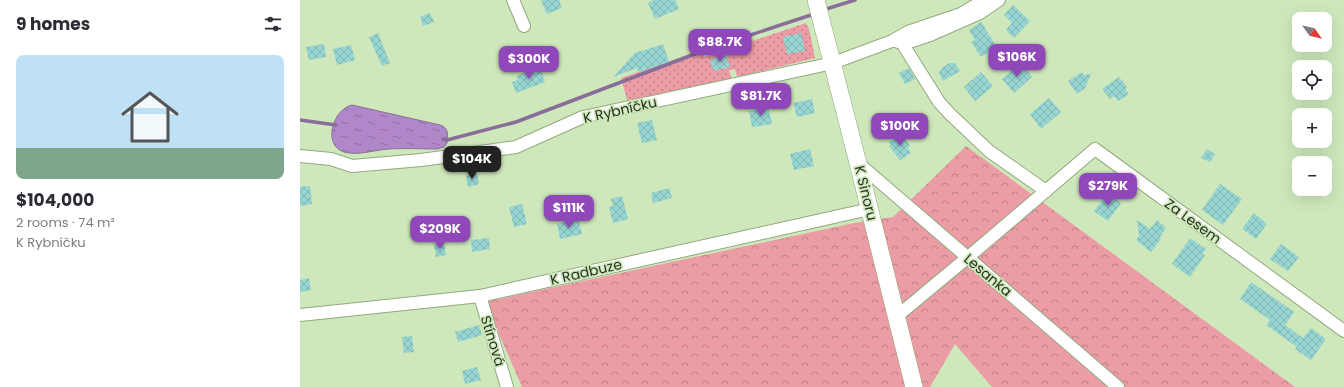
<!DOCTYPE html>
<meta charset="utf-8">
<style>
body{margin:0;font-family:Poppins,sans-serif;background:#f7f7f7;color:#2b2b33;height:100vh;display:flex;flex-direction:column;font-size:15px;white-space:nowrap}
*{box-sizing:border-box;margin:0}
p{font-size:13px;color:#7c7c81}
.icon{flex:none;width:22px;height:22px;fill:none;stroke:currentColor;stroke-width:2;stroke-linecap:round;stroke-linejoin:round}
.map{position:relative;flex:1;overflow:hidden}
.details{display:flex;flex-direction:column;background:#fff;width:300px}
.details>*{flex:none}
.needle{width:26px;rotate:124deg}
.tools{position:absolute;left:992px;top:12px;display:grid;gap:8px}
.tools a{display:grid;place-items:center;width:40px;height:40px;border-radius:8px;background:#fff;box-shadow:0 4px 16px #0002;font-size:20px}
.price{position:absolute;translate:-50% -34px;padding:0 9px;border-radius:8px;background:#9047b9;color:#fff;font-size:13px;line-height:26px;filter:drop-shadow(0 1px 2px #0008)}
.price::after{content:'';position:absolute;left:50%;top:24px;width:12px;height:9px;margin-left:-6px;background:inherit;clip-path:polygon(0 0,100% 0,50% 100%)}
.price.selected{background:#222;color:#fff}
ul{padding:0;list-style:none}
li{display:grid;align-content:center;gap:8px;height:212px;padding:0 16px}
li+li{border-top:1px solid #e1e1e2}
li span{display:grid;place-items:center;height:124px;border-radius:8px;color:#555}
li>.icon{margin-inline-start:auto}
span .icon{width:72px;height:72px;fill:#fffc;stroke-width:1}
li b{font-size:17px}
h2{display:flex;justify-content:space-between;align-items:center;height:48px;padding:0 16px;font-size:17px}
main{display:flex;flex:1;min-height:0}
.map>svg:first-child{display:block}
</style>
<main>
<section class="details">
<h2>9 homes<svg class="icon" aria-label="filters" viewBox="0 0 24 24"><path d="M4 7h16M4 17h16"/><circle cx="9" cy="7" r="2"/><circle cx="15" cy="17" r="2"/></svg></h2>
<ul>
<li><span style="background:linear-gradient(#bfe0f5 75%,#7fa58c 0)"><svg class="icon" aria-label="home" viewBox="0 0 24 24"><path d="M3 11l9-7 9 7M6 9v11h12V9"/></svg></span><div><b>$104,000</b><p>2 rooms · 74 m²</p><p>K Rybníčku</p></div></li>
</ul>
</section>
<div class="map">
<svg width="1044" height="387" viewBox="0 0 1044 387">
<defs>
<pattern id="grass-dots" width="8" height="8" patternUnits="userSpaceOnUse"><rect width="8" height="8" fill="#eb9ca5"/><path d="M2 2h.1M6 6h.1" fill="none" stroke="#bf8086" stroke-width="1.8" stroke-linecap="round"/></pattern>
<pattern id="forest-crowns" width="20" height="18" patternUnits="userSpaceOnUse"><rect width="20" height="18" fill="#eb9ca5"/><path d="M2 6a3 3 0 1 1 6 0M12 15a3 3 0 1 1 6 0" fill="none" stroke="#bf8086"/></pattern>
<pattern id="water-ripples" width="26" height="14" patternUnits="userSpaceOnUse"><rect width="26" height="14" fill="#b088ca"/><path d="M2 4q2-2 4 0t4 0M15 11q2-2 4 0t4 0" fill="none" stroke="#8f70a4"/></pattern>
<pattern id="building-cross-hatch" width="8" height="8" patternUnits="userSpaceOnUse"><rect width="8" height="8" fill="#96d5d1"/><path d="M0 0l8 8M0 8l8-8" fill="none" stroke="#81b7b3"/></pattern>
</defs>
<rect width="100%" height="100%" fill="#cfe8bb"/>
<polygon fill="url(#grass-dots)" points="506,23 509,29 515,58 437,77 435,69 429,70 432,79 395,88 328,103 321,78 402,50 404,57"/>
<polygon fill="url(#forest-crowns)" points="666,146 995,387 692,387 655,344 630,387 222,387 185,302 554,223 593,217"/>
<path fill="url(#water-ripples)" stroke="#886e98" d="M52,105L140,125C149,128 148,135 147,143L144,147L137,149C121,149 104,148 88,149C74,150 58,156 44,152C22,145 33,109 52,105Z"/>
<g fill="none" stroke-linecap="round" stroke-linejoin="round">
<g stroke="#886e98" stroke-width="3.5">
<polyline points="523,10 555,0"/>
<polyline points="0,120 36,125"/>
<polyline points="143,139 147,140 216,122 408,49 514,14"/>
</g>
</g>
<g fill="url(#building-cross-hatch)">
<polygon points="241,0 259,0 262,8 247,14"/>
<polygon points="354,0 375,0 379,9 355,19 348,3"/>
<polygon points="713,5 730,21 714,38 706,30 712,23 704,15"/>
<polygon points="130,13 134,22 123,26 120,17"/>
<polygon points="681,22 697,47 681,57 671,42 675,40 669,30"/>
<polygon points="78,33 90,63 82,66 69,37"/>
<polygon points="501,33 505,51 487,54 483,37"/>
<polygon points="24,44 26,57 9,60 6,47"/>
<polygon points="363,44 369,62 338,72 337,68 313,77 336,52 342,51"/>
<polygon points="51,45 55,60 37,65 33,49"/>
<polygon points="426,54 430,67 414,71 410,60"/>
<polygon points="649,63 655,63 660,71 643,81 639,73 642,68"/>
<polygon points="721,63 732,77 714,93 702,79"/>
<polygon points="240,67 245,82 216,93 212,82 218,80 216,76"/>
<polygon points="609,68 615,79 605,84 599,73"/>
<polygon points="681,72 693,86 675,101 664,87"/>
<polygon points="782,72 784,75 791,74 785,88 777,94 768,81"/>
<polygon points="819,77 827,87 825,89 829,94 818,101 814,96 810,99 802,89"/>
<polygon points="749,98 761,112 741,129 730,114"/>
<polygon points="512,99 515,113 497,117 493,103"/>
<polygon points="468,105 472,124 452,127 449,111 455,110 455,108"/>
<polygon points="352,120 357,140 342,143 337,123"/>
<polygon points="602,134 610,146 608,149 611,153 600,160 589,146 591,145 589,142"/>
<polygon points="510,149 514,166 494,170 490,154"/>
<polygon points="907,149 915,154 910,162 901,158"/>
<polygon points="177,173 179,184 168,187 166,176"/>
<polygon points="920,184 942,199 923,225 902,210"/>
<polygon points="10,186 12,204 0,206 0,187"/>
<polygon points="369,188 372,198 353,203 351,193"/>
<polygon points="808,193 821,203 808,221 794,211"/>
<polygon points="322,196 328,219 313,223 309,207 313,206 311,199"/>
<polygon points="222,204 227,224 214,227 209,207"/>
<polygon points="954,213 967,224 956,239 942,229"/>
<polygon points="278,218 282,234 260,239 257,224"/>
<polygon points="837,220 850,229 857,220 866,228 860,237 861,239 851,252 836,240 839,236"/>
<polygon points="189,238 190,249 172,252 171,240"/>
<polygon points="890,238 906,249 902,254 905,255 890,277 872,264"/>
<polygon points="144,243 146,255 136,257 134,244"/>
<polygon points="981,244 999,257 988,271 970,259"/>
<polygon points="9,278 11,290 0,292 0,280"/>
<polygon points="951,282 994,312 985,325 1003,338 1011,328 1026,339 1011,360 995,349 997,347 966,325 970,320 940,299"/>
<polygon points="179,325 182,335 158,342 155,332"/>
<polygon points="112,336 114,352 104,353 102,337"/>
<polygon points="177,367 181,380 165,384 162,371"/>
</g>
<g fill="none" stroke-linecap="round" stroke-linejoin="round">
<defs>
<g id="street">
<polyline points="213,0 224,26"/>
<polyline points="595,41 602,43 609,42 630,35 680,13 699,0"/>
<polyline points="602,43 639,102 650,114 689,151 746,191"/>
<polyline points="0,156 31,159 52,166 121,160 216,147 283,117 533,63 592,41 608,32 661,14 684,0"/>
<polyline points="558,163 818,387"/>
<polyline points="180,296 207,387"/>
<polyline points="0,315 180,296 570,209"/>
<polyline points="596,317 667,258 795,149 1044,331"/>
</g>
<polyline id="secondary" points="516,0 558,163 614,387"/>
</defs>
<use href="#street" stroke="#92a97f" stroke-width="14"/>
<use href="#secondary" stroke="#92a97f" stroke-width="18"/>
<use href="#street" stroke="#fff" stroke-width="12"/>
<use href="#secondary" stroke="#fff" stroke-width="17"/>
</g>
<g text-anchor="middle" stroke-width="3.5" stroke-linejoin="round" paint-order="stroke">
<g font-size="14" fill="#2a3322" stroke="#cfe8bb">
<text transform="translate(320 110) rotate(-13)" y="5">K Rybníčku</text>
<text transform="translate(566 193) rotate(76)" y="5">K Sinoru</text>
<text transform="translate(893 221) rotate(36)" y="5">Za Lesem</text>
<text transform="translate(286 272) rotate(-13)" y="5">K Radbuze</text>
<text transform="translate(688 275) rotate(40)" y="5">Lesanka</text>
<text transform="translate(193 341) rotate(73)" y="5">Stínová</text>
</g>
</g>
</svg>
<div class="tools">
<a><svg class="needle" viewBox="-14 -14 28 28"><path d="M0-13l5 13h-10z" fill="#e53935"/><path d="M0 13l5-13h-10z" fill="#7c7c81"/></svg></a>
<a><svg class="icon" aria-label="locate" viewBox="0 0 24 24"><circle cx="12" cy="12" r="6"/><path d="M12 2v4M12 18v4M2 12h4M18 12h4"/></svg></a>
<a>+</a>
<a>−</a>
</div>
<b class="price" style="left:420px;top:63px">$88.7K</b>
<b class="price" style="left:717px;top:78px">$106K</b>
<b class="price" style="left:229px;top:80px">$300K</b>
<b class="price" style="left:461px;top:117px">$81.7K</b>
<b class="price" style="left:600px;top:147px">$100K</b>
<b class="price selected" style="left:172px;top:180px">$104K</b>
<b class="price" style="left:808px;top:207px">$279K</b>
<b class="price" style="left:269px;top:229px">$111K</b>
<b class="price" style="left:140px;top:250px">$209K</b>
</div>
</main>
